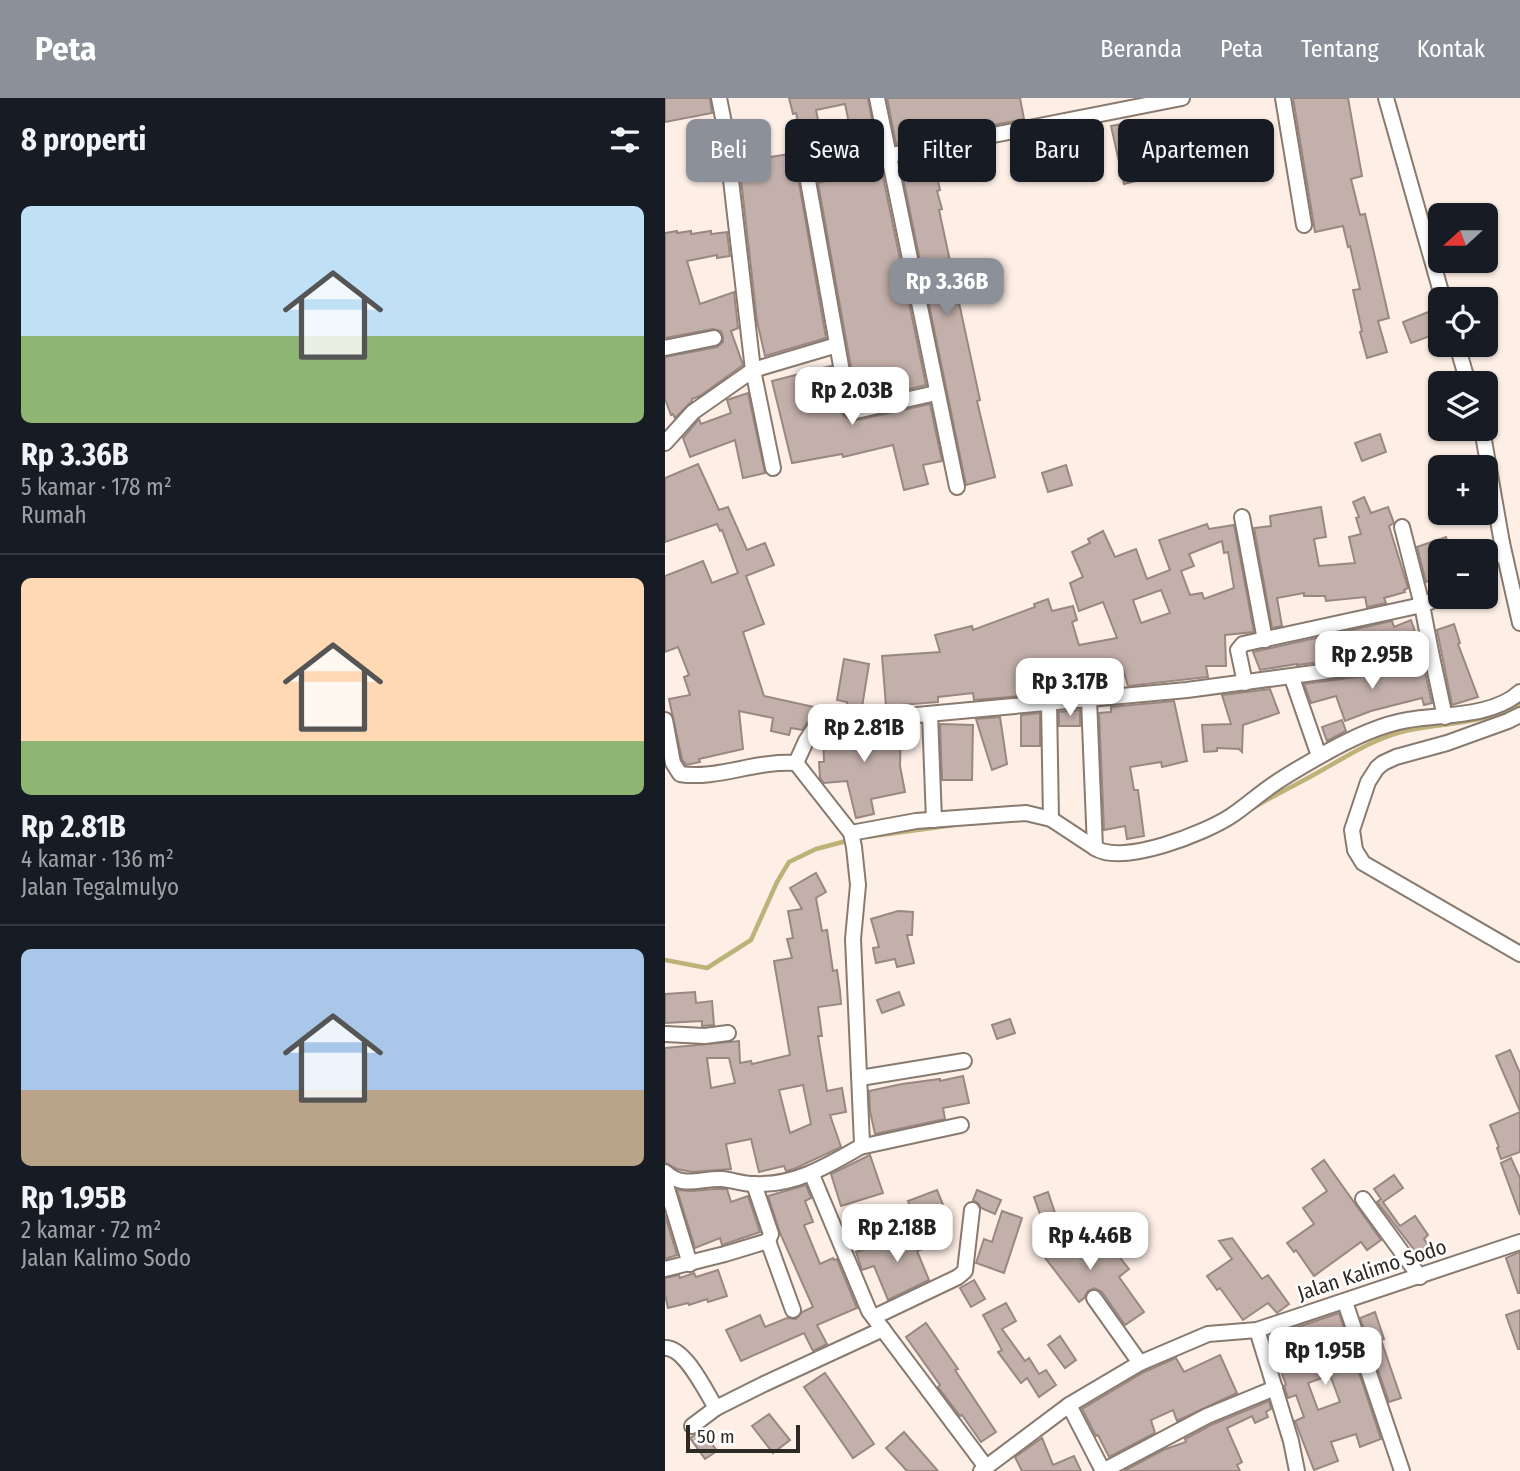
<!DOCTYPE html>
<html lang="id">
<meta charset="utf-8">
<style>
body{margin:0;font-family:"Fira Sans Condensed",sans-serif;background:#20242c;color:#f1f3f6;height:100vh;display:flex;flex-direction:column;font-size:26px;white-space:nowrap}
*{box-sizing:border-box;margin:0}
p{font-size:23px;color:#9ea1a6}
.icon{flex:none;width:38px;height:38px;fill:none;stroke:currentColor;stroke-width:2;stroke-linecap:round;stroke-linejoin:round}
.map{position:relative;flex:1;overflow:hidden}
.panel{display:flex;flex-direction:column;background:#171b24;width:665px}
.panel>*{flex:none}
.guide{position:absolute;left:21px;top:21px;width:665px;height:63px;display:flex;gap:14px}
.needle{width:46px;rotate:249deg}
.fabs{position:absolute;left:763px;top:105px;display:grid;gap:14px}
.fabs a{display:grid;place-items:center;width:70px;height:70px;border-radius:10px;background:#171b24;box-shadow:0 2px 5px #0004;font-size:35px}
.scale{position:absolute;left:21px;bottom:18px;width:114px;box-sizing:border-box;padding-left:7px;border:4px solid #2f2925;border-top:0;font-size:19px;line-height:24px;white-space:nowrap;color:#2f2925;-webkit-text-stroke:5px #fff;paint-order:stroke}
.price{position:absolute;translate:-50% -60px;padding:0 16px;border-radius:14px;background:#fff;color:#222;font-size:23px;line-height:46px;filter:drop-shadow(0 2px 4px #0008)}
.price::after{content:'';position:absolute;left:50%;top:42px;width:21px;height:16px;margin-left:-10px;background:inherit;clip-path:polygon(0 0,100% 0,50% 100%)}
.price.current{background:#8c9099;color:#fff}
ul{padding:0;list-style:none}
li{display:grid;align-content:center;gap:14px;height:371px;padding:0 21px}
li+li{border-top:2px solid #363941}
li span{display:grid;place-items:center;height:217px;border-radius:10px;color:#555}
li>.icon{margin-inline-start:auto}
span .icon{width:126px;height:126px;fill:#fffc;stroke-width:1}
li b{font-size:30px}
h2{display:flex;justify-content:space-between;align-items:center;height:84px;padding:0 21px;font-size:30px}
.tag{padding:0 24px;border-radius:10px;background:#171b24;box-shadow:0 2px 5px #0004;font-size:24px;line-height:63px}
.tag.current{background:#8c9099;color:#fff}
header{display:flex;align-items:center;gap:42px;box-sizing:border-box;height:98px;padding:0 35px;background:#8c9099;color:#fff}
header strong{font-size:33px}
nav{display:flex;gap:38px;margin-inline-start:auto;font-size:24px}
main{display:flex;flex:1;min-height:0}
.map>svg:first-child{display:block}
</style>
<header>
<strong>Peta</strong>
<nav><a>Beranda</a><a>Peta</a><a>Tentang</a><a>Kontak</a></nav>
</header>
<main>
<section class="panel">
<h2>8 properti<svg class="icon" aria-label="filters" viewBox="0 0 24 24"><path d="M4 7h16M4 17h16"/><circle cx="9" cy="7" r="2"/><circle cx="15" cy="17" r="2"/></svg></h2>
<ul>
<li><span style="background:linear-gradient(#bfe0f5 60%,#8fb573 0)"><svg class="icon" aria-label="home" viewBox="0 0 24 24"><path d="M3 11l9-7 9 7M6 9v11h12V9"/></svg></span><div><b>Rp 3.36B</b><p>5 kamar · 178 m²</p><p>Rumah</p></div></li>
<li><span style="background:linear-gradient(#ffd9b3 75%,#8fb573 0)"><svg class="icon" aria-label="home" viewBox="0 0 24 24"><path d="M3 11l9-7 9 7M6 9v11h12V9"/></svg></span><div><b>Rp 2.81B</b><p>4 kamar · 136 m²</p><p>Jalan Tegalmulyo</p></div></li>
<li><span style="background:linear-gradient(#a9c7e8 65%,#b9a48a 0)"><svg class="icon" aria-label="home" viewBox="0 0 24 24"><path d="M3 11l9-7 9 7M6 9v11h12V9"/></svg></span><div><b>Rp 1.95B</b><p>2 kamar · 72 m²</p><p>Jalan Kalimo Sodo</p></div></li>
</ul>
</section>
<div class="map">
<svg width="855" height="1373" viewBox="0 0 855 1373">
<rect width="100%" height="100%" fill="#fdefe6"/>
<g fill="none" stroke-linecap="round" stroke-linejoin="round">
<g stroke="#bfb278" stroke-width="4.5">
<path d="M588,710C611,696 635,685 659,671C684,657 707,642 736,634C776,624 819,628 855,605"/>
<polyline points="201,739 289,727"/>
<polyline points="428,756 446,761"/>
<polyline points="0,862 42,870 86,842 112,784 124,764 151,751 185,742"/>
</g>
</g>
<g fill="#c3b0aa" stroke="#998782" stroke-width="2" fill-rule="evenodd">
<polygon points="0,0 45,0 47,15 0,24"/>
<path d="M124,0H203L212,50L141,61L131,15L128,16ZM180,6L185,30L156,36L151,12Z"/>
<polygon points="222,0 355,0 359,21 313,30 312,27 262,36 263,40 231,46"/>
<polygon points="628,0 683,0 697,78 686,81 695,117 700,116 724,220 713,223 722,254 702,260 695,234 697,233 688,192 695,191 685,148 683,149 678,128 650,134"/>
<polygon points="457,26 460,38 468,37 479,81 459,86 446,28"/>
<polygon points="408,36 415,64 391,69 384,42"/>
<polygon points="131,55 135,77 134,85 161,240 100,258 92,223 74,64"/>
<polygon points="268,59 275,92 272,93 277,111 274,112 315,302 312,303 330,379 301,387 235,65"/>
<polygon points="216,69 261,287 192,303 153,85 169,81 168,78"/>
<polygon points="12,133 12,135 26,133 26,136 46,133 46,136 62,134 65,158 52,160 52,157 22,163 35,206 69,194 73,230 66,233 78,267 35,298 27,301 27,303 10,320 8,316 6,317 0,301 0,259 52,249 58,244 58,239 56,233 48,231 0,240 0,135"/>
<polygon points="763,214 771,236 746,245 738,224"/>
<polygon points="166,268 174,309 178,317 184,321 193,322 265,306 277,363 258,367 263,386 239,392 228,347 178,359 177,356 127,365 107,283"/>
<polygon points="83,295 100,375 78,380 70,342 25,359 18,340 34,321 36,326 66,315 62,302"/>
<polygon points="715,336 721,354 697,363 690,345"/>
<polygon points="33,366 54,412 63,409 82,452 100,445 109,467 81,478 99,526 78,534 99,598 149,609 146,620 137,632 126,630 124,637 106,633 108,620 74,613 78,651 34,661 35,664 21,667 17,661 4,601 25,597 19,579 24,577 13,549 0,554 0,478 38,463 47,485 73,475 57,432 55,433 52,426 0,444 0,380"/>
<polygon points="401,367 407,387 383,394 377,375"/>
<polygon points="699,399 706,415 723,409 729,425 724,428 743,490 739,492 740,494 719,500 721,505 702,509 700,499 661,503 660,498 639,498 639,495 612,500 617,528 607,530 589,430 606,428 605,418 656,409 661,439 649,441 654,468 690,465 684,439 696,436 691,420 694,419 688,404"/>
<path d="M542,426L544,431L569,427L589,534L560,537L561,568H541L543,579L463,588L458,571L434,576L438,590L399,594L398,581L355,586L357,598L309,602L308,595L273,599V604L221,608L217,558L275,554L270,537L307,528L308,532L370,509L369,506L383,501L387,513L408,508L412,522L407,524L414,547L452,540L438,504L414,513L405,485L418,479L407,454L425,445L423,441L438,433L450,459L471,451L482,481L505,472L494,442ZM557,443L559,455L563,454L569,490L539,501L537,495L525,497L516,473L529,468L524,456ZM496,492L505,515L476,525L468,502Z"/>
<polygon points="781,439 786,453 775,453 775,479 761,484 752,449"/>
<polygon points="746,522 756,551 632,567 632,566 595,572 588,554 727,523 729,529"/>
<polygon points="789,526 795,545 793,546 813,599 787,607 772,532"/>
<polygon points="179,561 204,566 197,609 182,609 182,604 172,602"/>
<polygon points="759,570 767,605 759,607 757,600 706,613 680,623 671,598 646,605 639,586"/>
<polygon points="605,591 614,615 578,627 577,654 574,651 552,650 552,653 539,654 537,627 566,626 557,597"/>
<polygon points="509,603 522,663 497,669 496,664 465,669 469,692 473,692 479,738 462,741 460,728 439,732 434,615 446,614 446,609"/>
<polygon points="415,612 415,628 394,628 394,614"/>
<polygon points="375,615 375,648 356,648 356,617"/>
<polygon points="335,619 342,666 327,672 311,621"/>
<polygon points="677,622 681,633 662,643 657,629"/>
<polygon points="275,626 308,627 307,682 277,682"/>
<polygon points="236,627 235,668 240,694 206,701 209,716 191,720 182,683 159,685 155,680 154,664 159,664 158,635 184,635 183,628"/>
<path d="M151,775L161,794L151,800L157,833L162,832L168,873L172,872L175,893L176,906L153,909L157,938H153L162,993L177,990L181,1014L165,1017L176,1049L129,1071L121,1073L119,1068L94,1074L86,1041L61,1046L66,1071L27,1074L12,1071L0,1065V950L74,943L75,965L86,963L87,966L125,957L109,863L127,860L122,841L128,840L123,813L137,811L125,790ZM42,960H64L70,985L46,990ZM138,987L146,1026L125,1035L114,992Z"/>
<polygon points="233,813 248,814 247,837 242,837 249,865 232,869 230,861 211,865 208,850 214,849 206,821"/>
<polygon points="30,894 31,905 47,903 49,927 37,928 37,923 0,925 0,896"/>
<polygon points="234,894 239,907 217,915 212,902"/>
<polygon points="345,921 350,935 332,941 327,927"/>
<polygon points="845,952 855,975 855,1013 831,958"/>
<polygon points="298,978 304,1005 278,1010 280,1021 210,1036 205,1013 204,993 237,986 275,981 275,983"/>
<polygon points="855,1014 855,1054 836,1061 832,1050 834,1049 825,1027"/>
<polygon points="205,1057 218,1095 176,1108 166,1076"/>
<polygon points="846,1060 855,1080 855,1117 836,1065"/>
<polygon points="659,1062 716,1142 702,1152 696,1144 649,1178 631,1152 629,1154 622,1145 649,1126 638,1110 662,1093 647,1071"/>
<polygon points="729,1077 738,1090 718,1104 735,1128 750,1118 763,1137 759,1141 765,1150 754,1158 712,1104 716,1101 709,1091"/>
<polygon points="141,1087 146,1100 140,1103 148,1124 139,1127 155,1166 168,1160 169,1162 172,1161 192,1210 152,1227 162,1246 148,1253 139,1235 76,1263 61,1232 95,1217 100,1229 122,1220 131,1221 137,1214 148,1209 115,1135 103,1098"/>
<polygon points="50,1091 62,1091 66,1104 83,1098 95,1134 57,1147 55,1140 30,1150 12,1092 27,1093"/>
<polygon points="272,1092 283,1119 254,1131 243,1103"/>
<polygon points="312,1092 336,1102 330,1116 316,1110 313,1105 308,1102"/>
<polygon points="383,1094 390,1115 376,1119 369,1099"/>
<polygon points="337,1113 357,1120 339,1175 311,1165 319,1141 327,1144"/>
<polygon points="0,1117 12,1157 0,1161"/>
<polygon points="402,1128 428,1160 444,1146 464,1171 454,1179 479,1214 460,1227 437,1194 429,1190 423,1193 419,1200 414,1204 371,1148 395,1130 396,1133"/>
<polygon points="259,1133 264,1149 252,1153 264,1182 223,1202 209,1168 197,1172 191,1154"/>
<polygon points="567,1140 597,1181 603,1177 624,1206 612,1215 603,1205 578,1222 555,1190 552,1192 542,1178 567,1161 554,1143"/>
<polygon points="855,1154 855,1195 853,1195 841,1160"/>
<polygon points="53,1172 62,1198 43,1204 42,1201 24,1207 23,1205 3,1210 0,1197 0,1180 14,1177 15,1180 29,1175 31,1179"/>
<polygon points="309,1182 320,1201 306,1209 295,1190"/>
<polygon points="341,1205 351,1223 337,1231 360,1263 364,1260 374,1276 381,1272 391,1287 374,1299 362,1280 356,1285 333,1254 337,1252 318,1217"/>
<polygon points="855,1212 855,1251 853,1251 841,1217"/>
<polygon points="710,1214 719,1241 716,1242 736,1300 724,1304 695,1220"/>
<path d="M674,1215L716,1341L695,1349L691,1336L666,1344L673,1363L649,1372L630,1323L639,1319L631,1297L623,1300L619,1288L621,1287L604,1239ZM665,1277L675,1304L653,1312L643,1285Z"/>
<polygon points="261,1225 293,1271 290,1272 331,1334 316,1344 297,1317 295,1318 273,1289 275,1287 241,1239"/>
<polygon points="395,1238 411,1262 400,1270 383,1247"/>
<polygon points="555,1257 572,1295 512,1323 508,1312 486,1322 490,1335 444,1359 433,1337 431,1338 417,1311 479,1274 511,1260 519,1274"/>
<polygon points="160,1275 209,1346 188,1360 139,1289"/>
<polygon points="604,1303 606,1311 601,1314 603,1319 590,1325 587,1318 562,1330 577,1364 572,1367 575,1373 459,1373 498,1352 521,1344 520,1341 546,1327"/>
<polygon points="104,1316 125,1342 108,1355 87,1328"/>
<polygon points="37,1332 52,1353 40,1361 25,1340"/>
<polygon points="239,1334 273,1373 242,1373 221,1350"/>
<polygon points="377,1340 388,1367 409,1358 416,1373 357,1373 350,1359"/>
</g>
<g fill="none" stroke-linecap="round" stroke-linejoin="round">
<defs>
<g id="minor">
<polyline points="54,0 60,30 88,272 108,370"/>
<polyline points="212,0 292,389"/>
<polyline points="618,0 639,127"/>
<polyline points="721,0 778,201"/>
<polyline points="792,247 803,285"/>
<polyline points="0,250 49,240"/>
<polyline points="271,295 191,313 186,312 183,307 143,83 145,76 150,72 517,0"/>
<polyline points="817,331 837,445 855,525"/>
<polyline points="0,345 28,314 88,272 172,247"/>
<polyline points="577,419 600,542"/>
<polyline points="821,471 837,445"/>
<polyline points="767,559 780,619"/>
<polyline points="627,580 654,658"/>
<polyline points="580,585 573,552 578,546 757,507 777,499"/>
<path d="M424,601L430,750C458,768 540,735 566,718C581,708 594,696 609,686C622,677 636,669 650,661C677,645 711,627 743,622C778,616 828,619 855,594"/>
<polyline points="384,605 386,721"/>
<polyline points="265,616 269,722"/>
<polyline points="855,617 843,623 782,645 731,659 718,665 712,670 703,684 687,732 690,752 698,765 855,856"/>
<path d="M0,622L8,665L15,676C51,682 92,662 131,665"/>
<polyline points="131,665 141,643 151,628 173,619 252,617 522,592 767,559 757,507 737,429"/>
<polyline points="186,735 251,723 361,715 386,721 430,750"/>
<polyline points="0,936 40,938 63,935"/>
<polyline points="195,980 299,963"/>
<polyline points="195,1049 296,1027"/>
<path d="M0,1074C18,1091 35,1080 57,1081C67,1082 78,1086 89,1086C129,1088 162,1068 195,1049L197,1045L188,841L193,787L189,749L186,735L131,665"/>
<polyline points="147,1077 204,1213 321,1369"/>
<polyline points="0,1084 25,1166"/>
<polyline points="698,1101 755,1179"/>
<polyline points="103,1143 128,1212"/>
<polyline points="0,1171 60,1156 103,1143 106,1136 89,1086"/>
<polyline points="429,1200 475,1265"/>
<polyline points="680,1204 737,1373"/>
<polyline points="209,1219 293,1179 300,1173 307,1112"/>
<polyline points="592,1232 626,1343 632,1373"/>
<path d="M0,1250C20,1249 41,1294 51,1310"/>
<polyline points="404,1307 438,1373"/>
<polyline points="27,1328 51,1310 99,1286 218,1231"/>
<polyline points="316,1373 404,1307 475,1265 543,1236 592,1232 855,1144"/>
<polyline points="438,1373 542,1318 610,1290"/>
</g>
</defs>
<use href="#minor" stroke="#897a70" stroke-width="18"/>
<use href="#minor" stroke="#fff" stroke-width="14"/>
</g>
<g text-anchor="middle" stroke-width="5" stroke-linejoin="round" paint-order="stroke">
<g font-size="21" fill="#2f2925" stroke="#fff">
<text transform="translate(707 1172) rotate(-18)" y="7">Jalan Kalimo Sodo</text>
</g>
</g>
</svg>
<div class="fabs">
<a><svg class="needle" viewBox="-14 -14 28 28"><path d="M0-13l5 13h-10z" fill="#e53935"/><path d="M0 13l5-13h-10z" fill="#9ea1a6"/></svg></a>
<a><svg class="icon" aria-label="locate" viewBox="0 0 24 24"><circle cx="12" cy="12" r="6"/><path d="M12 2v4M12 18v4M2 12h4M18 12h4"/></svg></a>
<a><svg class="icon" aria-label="layers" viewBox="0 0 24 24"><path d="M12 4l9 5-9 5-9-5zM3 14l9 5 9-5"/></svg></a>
<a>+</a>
<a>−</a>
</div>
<div class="scale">50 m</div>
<b class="price current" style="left:282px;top:220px">Rp 3.36B</b>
<b class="price" style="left:187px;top:329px">Rp 2.03B</b>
<b class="price" style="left:707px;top:593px">Rp 2.95B</b>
<b class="price" style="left:405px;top:620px">Rp 3.17B</b>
<b class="price" style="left:199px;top:666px">Rp 2.81B</b>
<b class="price" style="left:232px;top:1166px">Rp 2.18B</b>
<b class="price" style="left:425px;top:1174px">Rp 4.46B</b>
<b class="price" style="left:660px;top:1289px">Rp 1.95B</b>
<div class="guide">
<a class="tag current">Beli</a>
<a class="tag">Sewa</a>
<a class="tag">Filter</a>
<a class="tag">Baru</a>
<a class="tag">Apartemen</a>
</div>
</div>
</main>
